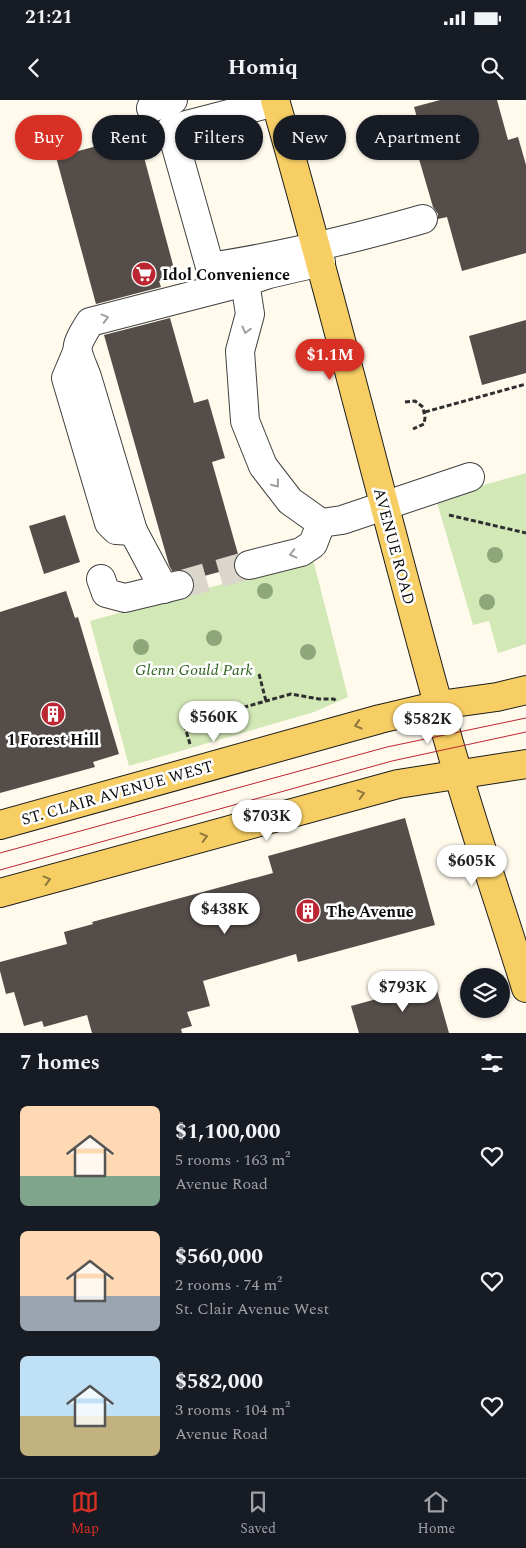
<!DOCTYPE html>
<meta charset="utf-8">
<style>
body{margin:0;font-family:Spectral,serif;background:#242831;color:#f1f3f6;height:100vh;display:flex;flex-direction:column;font-size:19px;white-space:nowrap}
*{box-sizing:border-box;margin:0}
p{font-size:16px;color:#9ea1a6}
.icon{flex:none;width:28px;height:28px;fill:none;stroke:currentColor;stroke-width:2;stroke-linecap:round;stroke-linejoin:round}
.map{position:relative;height:933px;overflow:hidden}
.sheet{display:flex;flex-direction:column;background:#171b24;flex:1}
.sheet>*{flex:none}
.top-card{position:absolute;left:15px;top:15px;width:496px;height:45px;display:flex;gap:10px}
.tools{position:absolute;left:460px;top:868px;display:grid;gap:10px}
.tools a{display:grid;place-items:center;width:50px;height:50px;border-radius:50%;background:#171b24;box-shadow:0 1px 4px #0004;font-size:25px}
.price{position:absolute;translate:-50% -42px;padding:0 11px;border-radius:18px;background:#fff;color:#222;font-size:16px;line-height:32px;filter:drop-shadow(0 1px 2px #0008)}
.price::after{content:'';position:absolute;left:50%;top:30px;width:15px;height:11px;margin-left:-8px;background:inherit;clip-path:polygon(0 0,100% 0,50% 100%)}
.price.active{background:#d93025;color:#fff}
ul{padding:0;list-style:none}
li{display:flex;align-items:center;gap:15px;height:125px;padding:0 20px}
li span{display:grid;place-items:center;flex:none;width:140px;height:100px;border-radius:8px;color:#555}
li>.icon{margin-inline-start:auto}
span .icon{width:60px;height:60px;fill:#fffc;stroke-width:1}
li b{font-size:21px}
h2{display:flex;justify-content:space-between;align-items:center;height:60px;padding:0 20px;font-size:21px}
.chip{padding:0 18px;border-radius:22px;background:#171b24;box-shadow:0 1px 4px #0004;font-size:18px;line-height:45px}
.chip.active{background:#d93025;color:#fff}
.status{display:flex;justify-content:space-between;align-items:center;height:35px;padding:0 25px;background:#171b24;direction:ltr}
.status svg{height:14px;fill:currentColor}
header{display:flex;justify-content:space-between;align-items:center;height:65px;padding:0 20px;background:#171b24;font-size:22px;font-weight:700}
.tab-bar{display:flex;justify-content:space-around;align-items:center;height:70px;border-top:1px solid #363941;background:#171b24;font-size:14px;color:#9ea1a6}
.tab-bar a{display:grid;justify-items:center;gap:2px}
.tab-bar .active{color:#d93025}
.map>svg:first-child{display:block}
</style>
<div class="status"><b>21:21</b><svg viewBox="0 0 49 12"><path d="M0 12V9h3v3zM5 12V6h3v6zM10 12V3h3v9zM15 12V0h3v12zM26 1h20v11H26zM47 4h2v5h-2z"/></svg></div>
<header><svg class="icon" aria-label="back" viewBox="0 0 24 24"><path d="M15 5l-7 7 7 7"/></svg>Homiq<svg class="icon" aria-label="search" viewBox="0 0 24 24"><circle cx="10" cy="10" r="6"/><path d="M15 15l6 6"/></svg></header>
<div class="map">
<svg width="526" height="933" viewBox="0 0 526 933">
<rect width="100%" height="100%" fill="#fffaec"/>
<g fill="#d2e8b7">
<polygon points="526,373 526,544 498,553 489,521 473,525 436,399"/>
<polygon points="313,459 348,597 314,612 129,666 90,521"/>
</g>
<g fill="#554d49">
<polygon points="440,0 497,0 508,40 518,37 526,65 526,153 462,171 447,117 438,119 438,114 433,107 419,59 428,56 414,7"/>
<polygon points="138,35 176,176 159,181 161,187 96,204 56,57"/>
<polygon points="170,218 194,303 208,299 225,358 212,362 238,454 234,460 234,468 193,479 190,474 184,470 172,471 169,465 104,235"/>
<polygon points="526,220 526,273 482,285 469,236"/>
<polygon points="65,415 80,462 44,474 29,426"/>
<polygon points="66,491 75,518 78,517 119,654 93,662 95,667 0,693 0,512"/>
<polygon points="405,718 435,825 298,862 296,854 203,881 210,906 187,912 192,926 181,929 182,933 92,933 87,915 44,927 42,921 24,926 14,892 6,894 0,871 0,862 67,844 64,832 93,824 92,822 273,773 268,756"/>
<polygon points="435,883 449,933 359,933 351,906"/>
</g>
<g fill="none" stroke-linecap="round" stroke-linejoin="round">
<polyline stroke="#dbd6cb" stroke-width="28" stroke-dasharray="28 14" stroke-linecap="butt" points="179,485 249,465"/>
<defs>
<g id="minor">
<path d="M275,2L171,29L210,167C282,156 353,139 423,119"/>
<polyline points="151,8 173,0"/>
<polyline points="245,182 250,214 240,251 245,321 263,366 290,401 321,423 342,420 470,377"/>
<polyline points="77,252 66,278 109,423 116,430 133,431"/>
<polyline points="249,465 301,452 313,444 321,423"/>
<polyline points="101,479 106,493 125,498 179,485"/>
<path d="M164,489L133,431L87,277C75,246 73,250 90,222L245,182L269,174L321,162"/>
</g>
<g id="major">
<path d="M275,0C336,211 387,424 447,636C471,721 500,804 526,888"/>
<polyline points="0,725 380,619 439,605 497,597 526,590"/>
<polyline points="0,793 398,684 526,664"/>
</g>
</defs>
<use href="#minor" stroke="#404040" stroke-width="30"/>
<use href="#major" stroke="#1e1e1e" stroke-width="30"/>
<g stroke="#2f2f2f" stroke-width="3" stroke-dasharray="5 2.5" stroke-linecap="butt">
<polyline points="405,302 415,301 423,307 425,318 424,324 413,329"/>
<polyline points="425,312 526,284"/>
<polyline points="449,415 526,433"/>
<polyline points="259,574 266,601"/>
<polyline points="190,644 184,624 291,594 319,599 334,599 336,601"/>
</g>
<use href="#minor" stroke="#fff" stroke-width="28"/>
<use href="#major" stroke="#f7ce64" stroke-width="28"/>
<g stroke="#bb2633" stroke-width="1">
<polyline points="0,753 387,647 526,618"/>
<polyline points="0,770 392,661 526,632"/>
</g>
</g>
<g fill="#8da77b">
<circle cx="495" cy="455" r="8"/>
<circle cx="265" cy="491" r="8"/>
<circle cx="487" cy="502" r="8"/>
<circle cx="214" cy="538" r="8"/>
<circle cx="141" cy="547" r="8"/>
<circle cx="308" cy="552" r="8"/>
</g>
<defs><path id="oneway-chevron" d="M-2-3.5L2.5 0L-2 3.5" fill="none" stroke-width="1.6" stroke-linecap="round" stroke-linejoin="round" transform="scale(1.25)"/></defs>
<g stroke="#9e9e9e">
<use href="#oneway-chevron" transform="translate(105 218) rotate(-15)"/>
<use href="#oneway-chevron" transform="translate(246 230) rotate(105)"/>
<use href="#oneway-chevron" transform="translate(276 384) rotate(52)"/>
<use href="#oneway-chevron" transform="translate(293 454) rotate(166)"/>
</g>
<g stroke="#8e773d">
<use href="#oneway-chevron" transform="translate(358 625) rotate(164)"/>
<use href="#oneway-chevron" transform="translate(361 694) rotate(-15)"/>
<use href="#oneway-chevron" transform="translate(204 737) rotate(-15)"/>
<use href="#oneway-chevron" transform="translate(47 780) rotate(-15)"/>
</g>
<defs>
<symbol id="supermarket-disc" viewBox="-11 -11 22 22"><circle r="9.5" fill="#bb2633" stroke="#fff"/><path d="M-6-5.5h2.5l.6 2H6L4.5 2H-2.5L-4.4-4H-6ZM-1.5 3.2a1.3 1.3 0 1 0 .1 0ZM3 3.2a1.3 1.3 0 1 0 .1 0Z" fill="#fff"/></symbol>
<symbol id="building-disc" viewBox="-11 -11 22 22"><circle r="9.5" fill="#bb2633" stroke="#fff"/><path d="M-4-6H4V6H1V3H-1V6H-4ZM-2.5-4.3h1.7v1.8h-1.7ZM.8-4.3h1.7v1.8H.8ZM-2.5-1h1.7V.8h-1.7ZM.8-1h1.7V.8H.8Z" fill="#fff"/></symbol>
</defs>
<g fill-rule="evenodd">
<use href="#supermarket-disc" x="130" y="160" width="28" height="28"/>
<use href="#building-disc" x="39" y="600" width="28" height="28"/>
<use href="#building-disc" x="294" y="797" width="28" height="28"/>
</g>
<g text-anchor="middle" stroke-width="5" stroke-linejoin="round" paint-order="stroke">
<g font-size="16" font-weight="bold" fill="#0d0d0d" stroke="#fff" text-anchor="start">
<text x="162" y="180">Idol Convenience</text>
<text x="53" y="645" text-anchor="middle">1 Forest Hill</text>
<text x="326" y="817">The Avenue</text>
</g>
<g font-size="16" fill="#0d0d0d" stroke="#fff">
<text transform="translate(395 446) rotate(75)" y="6">AVENUE ROAD</text>
<text transform="translate(117 692) rotate(-16)" y="6">ST. CLAIR AVENUE WEST</text>
</g>
<g font-size="16" font-style="italic" fill="#2f631e" stroke="#fff">
<text x="194" y="575">Glenn Gould Park</text>
</g>
</g>
</svg>
<div class="tools">
<a><svg class="icon" aria-label="layers" viewBox="0 0 24 24"><path d="M12 4l9 5-9 5-9-5zM3 14l9 5 9-5"/></svg></a>
</div>
<b class="price active" style="left:330px;top:281px">$1.1M</b>
<b class="price" style="left:214px;top:643px">$560K</b>
<b class="price" style="left:428px;top:645px">$582K</b>
<b class="price" style="left:267px;top:742px">$703K</b>
<b class="price" style="left:472px;top:787px">$605K</b>
<b class="price" style="left:225px;top:835px">$438K</b>
<b class="price" style="left:403px;top:913px">$793K</b>
<div class="top-card">
<a class="chip active">Buy</a>
<a class="chip">Rent</a>
<a class="chip">Filters</a>
<a class="chip">New</a>
<a class="chip">Apartment</a>
</div>
</div>
<section class="sheet">
<h2>7 homes<svg class="icon" aria-label="filters" viewBox="0 0 24 24"><path d="M4 7h16M4 17h16"/><circle cx="9" cy="7" r="2"/><circle cx="15" cy="17" r="2"/></svg></h2>
<ul>
<li><span style="background:linear-gradient(#ffd9b3 70%,#7fa58c 0)"><svg class="icon" aria-label="home" viewBox="0 0 24 24"><path d="M3 11l9-7 9 7M6 9v11h12V9"/></svg></span><div><b>$1,100,000</b><p>5 rooms · 163 m²</p><p>Avenue Road</p></div><svg class="icon" aria-label="heart" viewBox="0 0 24 24"><path d="M12 20l-8-8c-3-5 5-10 8-4 3-6 11-1 8 4z"/></svg></li>
<li><span style="background:linear-gradient(#ffd9b3 65%,#9aa5b1 0)"><svg class="icon" aria-label="home" viewBox="0 0 24 24"><path d="M3 11l9-7 9 7M6 9v11h12V9"/></svg></span><div><b>$560,000</b><p>2 rooms · 74 m²</p><p>St. Clair Avenue West</p></div><svg class="icon" aria-label="heart" viewBox="0 0 24 24"><path d="M12 20l-8-8c-3-5 5-10 8-4 3-6 11-1 8 4z"/></svg></li>
<li><span style="background:linear-gradient(#bfe0f5 60%,#c2b280 0)"><svg class="icon" aria-label="home" viewBox="0 0 24 24"><path d="M3 11l9-7 9 7M6 9v11h12V9"/></svg></span><div><b>$582,000</b><p>3 rooms · 104 m²</p><p>Avenue Road</p></div><svg class="icon" aria-label="heart" viewBox="0 0 24 24"><path d="M12 20l-8-8c-3-5 5-10 8-4 3-6 11-1 8 4z"/></svg></li>
</ul>
</section>
<nav class="tab-bar">
<a class="active"><svg class="icon" aria-label="map" viewBox="0 0 24 24"><path d="M3 6l6-2 6 2 6-2v14l-6 2-6-2-6 2zM9 4v14M15 6v14"/></svg>Map</a>
<a><svg class="icon" aria-label="saved" viewBox="0 0 24 24"><path d="M7 4h10v16l-5-4-5 4z"/></svg>Saved</a>
<a><svg class="icon" aria-label="home" viewBox="0 0 24 24"><path d="M3 11l9-7 9 7M6 9v11h12V9"/></svg>Home</a>
</nav>
